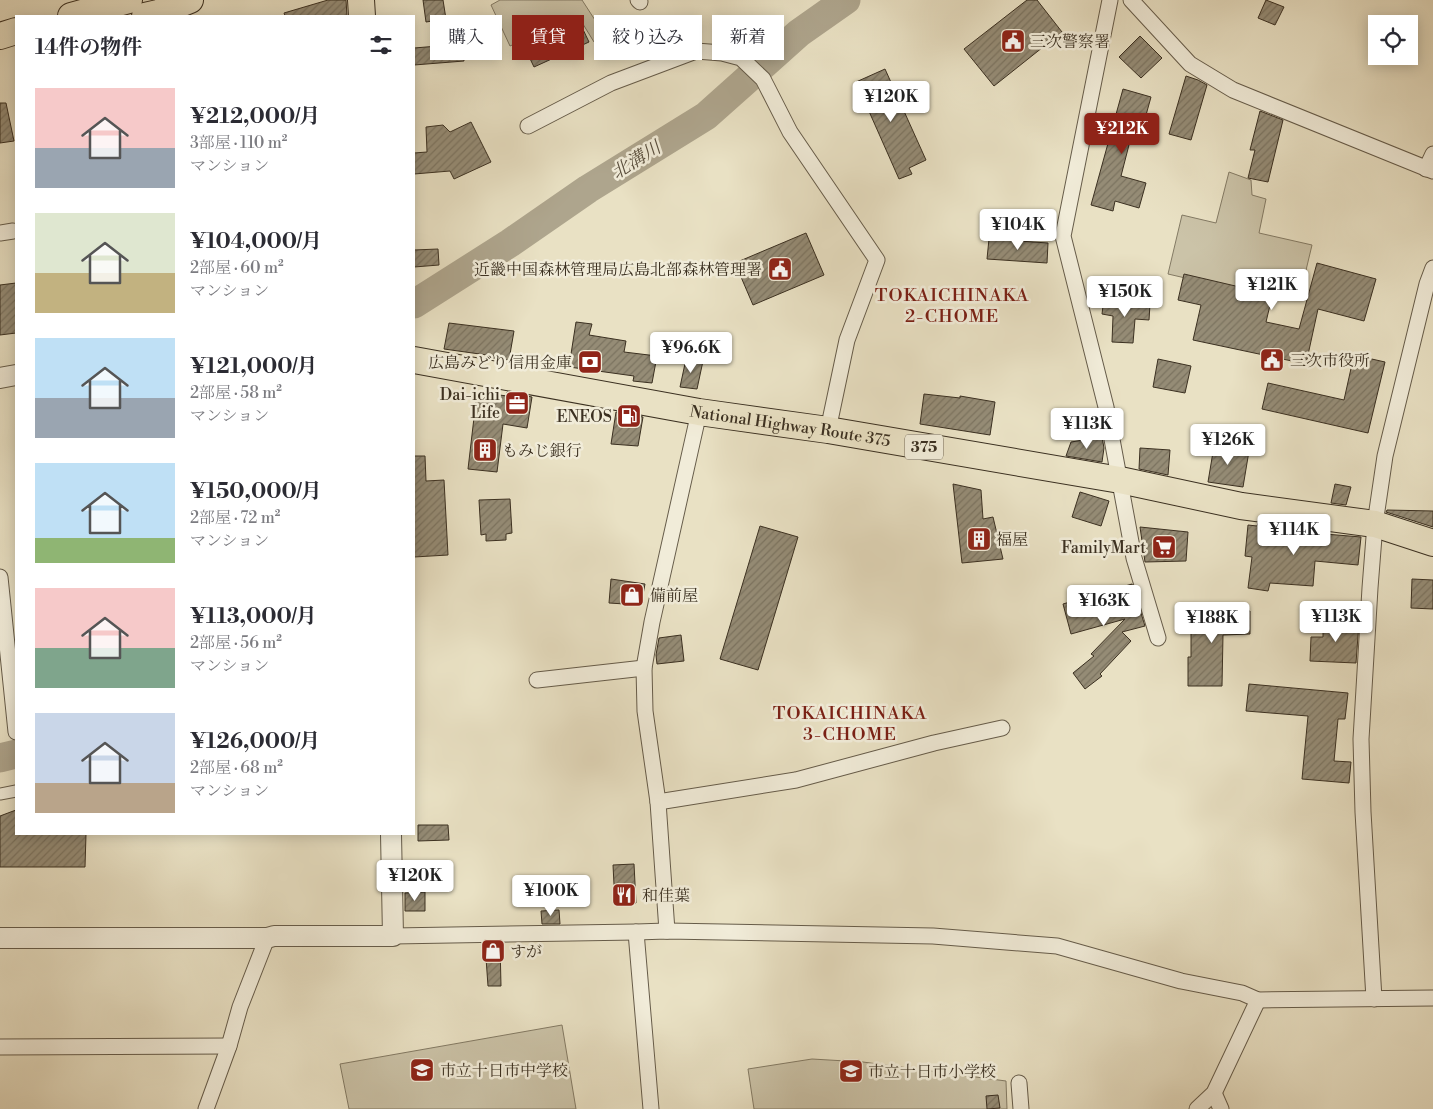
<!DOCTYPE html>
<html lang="ja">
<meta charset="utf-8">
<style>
body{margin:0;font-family:"Libre Bodoni","Noto Serif JP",serif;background:#f7f7f7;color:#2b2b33;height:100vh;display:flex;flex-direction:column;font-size:19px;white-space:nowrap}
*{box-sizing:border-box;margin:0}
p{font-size:16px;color:#7c7c81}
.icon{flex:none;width:28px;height:28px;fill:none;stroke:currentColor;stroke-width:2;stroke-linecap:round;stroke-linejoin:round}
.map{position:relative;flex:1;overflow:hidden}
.side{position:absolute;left:15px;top:15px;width:400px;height:820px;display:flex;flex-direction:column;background:#fff;border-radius:0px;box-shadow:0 2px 12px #0003}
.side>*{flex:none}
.banner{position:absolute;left:430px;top:15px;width:475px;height:45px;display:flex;gap:10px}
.fabs{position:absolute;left:1368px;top:15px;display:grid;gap:10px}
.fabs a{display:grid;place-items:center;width:50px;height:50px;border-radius:0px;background:#fff;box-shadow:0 2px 12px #0003;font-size:25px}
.price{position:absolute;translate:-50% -42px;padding:0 11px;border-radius:5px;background:#fff;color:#222;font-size:16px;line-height:32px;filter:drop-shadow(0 1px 2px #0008)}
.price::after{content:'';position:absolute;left:50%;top:30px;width:15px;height:11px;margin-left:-8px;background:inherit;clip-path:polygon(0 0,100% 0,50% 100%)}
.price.active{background:#8f2418;color:#fff}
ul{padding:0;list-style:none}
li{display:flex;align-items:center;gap:15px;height:125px;padding:0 20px}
li span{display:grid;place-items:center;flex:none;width:140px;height:100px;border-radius:0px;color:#555}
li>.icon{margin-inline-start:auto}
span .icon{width:60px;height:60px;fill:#fffc;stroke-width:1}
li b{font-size:21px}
h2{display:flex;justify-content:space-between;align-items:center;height:60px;padding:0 20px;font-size:21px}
.chip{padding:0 18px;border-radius:0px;background:#fff;box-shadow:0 2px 12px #0003;font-size:18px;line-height:45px}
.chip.active{background:#8f2418;color:#fff}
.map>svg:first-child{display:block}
</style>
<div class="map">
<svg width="1433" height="1109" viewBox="0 0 1433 1109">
<defs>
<pattern id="building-hatch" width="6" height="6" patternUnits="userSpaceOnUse" patternTransform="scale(1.25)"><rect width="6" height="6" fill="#958c76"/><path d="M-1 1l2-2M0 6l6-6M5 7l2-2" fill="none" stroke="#7b7360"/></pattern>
</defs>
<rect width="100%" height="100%" fill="#e9e1c4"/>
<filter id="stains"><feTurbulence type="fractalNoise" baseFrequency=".004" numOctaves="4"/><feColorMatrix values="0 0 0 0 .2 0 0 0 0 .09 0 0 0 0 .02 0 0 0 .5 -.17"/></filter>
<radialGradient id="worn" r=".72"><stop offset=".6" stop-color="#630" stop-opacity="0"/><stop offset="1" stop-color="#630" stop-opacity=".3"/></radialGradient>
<g fill="#cbc3a8" stroke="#837a64">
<polygon points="500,0 582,0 606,37 594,42 578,16 510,46 491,5"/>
<polygon points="1229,172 1251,180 1252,195 1266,199 1259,233 1312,245 1302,287 1250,275 1246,292 1168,274 1182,215 1216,223"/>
<polygon points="562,1025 576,1109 349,1109 340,1064"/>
<polygon points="812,1059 863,1062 1006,1081 1007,1109 754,1109 748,1069"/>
</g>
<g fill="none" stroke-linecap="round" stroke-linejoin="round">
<g stroke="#aea58d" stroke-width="29">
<polyline points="414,304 510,243 588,189 706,116 799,33 846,0"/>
<polyline points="0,758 16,754"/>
</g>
</g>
<g fill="url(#building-hatch)" stroke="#3b3021">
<polygon points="328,0 346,0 347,16 285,16 284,13"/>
<polygon points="423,0 443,0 446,19 426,22"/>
<polygon points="1027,0 1037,0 1062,32 994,86 964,49"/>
<polygon points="1266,0 1284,7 1275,25 1258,18"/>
<polygon points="578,19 589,42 534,67 523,44"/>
<polygon points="1140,36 1162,58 1141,78 1119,57"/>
<polygon points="463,44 464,61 414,65 414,48"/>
<polygon points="885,69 926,160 909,168 912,174 899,179 856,82"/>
<polygon points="1186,76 1198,80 1207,85 1191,140 1169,134"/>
<polygon points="1123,89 1151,97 1138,144 1130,141 1121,176 1146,183 1139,208 1115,201 1113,211 1091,205"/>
<polygon points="0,103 6,103 14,141 0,143"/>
<polygon points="1260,111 1283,120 1268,182 1248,178 1255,150 1250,150"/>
<polygon points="471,122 491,162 454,179 450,171 414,174 414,153 427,152 426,127 443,125 450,132"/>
<polygon points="806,233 824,275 753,305 735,263"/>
<polygon points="989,239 1048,243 1047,263 987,259"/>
<polygon points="438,249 439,265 414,267 414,250"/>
<polygon points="1317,263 1376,279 1364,321 1318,309 1306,364 1193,340 1201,305 1178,300 1184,274 1244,288 1247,274 1276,280 1266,322 1299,329"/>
<polygon points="16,283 16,333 0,335 0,285"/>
<polygon points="1104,298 1150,304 1149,320 1135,319 1133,343 1112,342 1113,316 1102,314"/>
<polygon points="576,322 592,324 589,335 626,341 624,352 657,356 652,383 633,381 634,376 569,367"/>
<polygon points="449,323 514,331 509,360 493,358 494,356 444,349"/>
<polygon points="1354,355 1385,362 1368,433 1262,409 1268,383 1344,400"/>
<polygon points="686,359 703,361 697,389 680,387"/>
<polygon points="1158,359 1191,366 1185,393 1153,387"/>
<polygon points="477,392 507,396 507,392 532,397 527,428 503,424 497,472 468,469"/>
<polygon points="924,394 960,398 960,396 995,402 990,435 920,424"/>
<polygon points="616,412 643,417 638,446 611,444"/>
<polygon points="1102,437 1104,448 1102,462 1066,456 1071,442"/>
<polygon points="1214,446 1249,451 1243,487 1208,482"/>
<polygon points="1140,448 1170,450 1168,475 1139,469"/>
<polygon points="414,456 425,456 426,481 444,480 448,555 414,557"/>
<polygon points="953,484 981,490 983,519 993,517 1003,559 962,563"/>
<polygon points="1335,484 1351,487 1346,505 1331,503"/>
<polygon points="1080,492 1109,501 1101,526 1072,517"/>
<polygon points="510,499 512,533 506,534 506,540 486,541 486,534 481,535 479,500"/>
<polygon points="1387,510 1433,511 1433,527 1386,512"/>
<polygon points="1258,523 1278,526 1277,535 1325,538 1325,534 1361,537 1358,565 1315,561 1313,586 1270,583 1268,591 1248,588 1252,557 1245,556 1248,525 1257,526"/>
<polygon points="760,526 798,537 758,670 720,659"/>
<polygon points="1140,527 1188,532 1186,561 1145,562"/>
<polygon points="611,579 645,584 641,605 609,603"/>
<polygon points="1412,579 1433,580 1433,609 1411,608"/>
<polygon points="1132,584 1145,626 1122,632 1131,641 1100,674 1102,676 1085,689 1073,673 1094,656 1091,654 1125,619 1071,634 1063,604"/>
<polygon points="1191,611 1250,611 1250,634 1223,635 1222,686 1188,686 1188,657 1191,657"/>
<polygon points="1323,620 1359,622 1356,663 1310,661 1311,637 1323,637"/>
<polygon points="681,635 684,661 657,664 656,655 659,638"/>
<polygon points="1249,684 1348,693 1345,719 1338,719 1334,761 1351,762 1349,783 1302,779 1308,716 1246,711"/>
<polygon points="16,810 16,834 86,834 85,867 0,867 0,816"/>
<polygon points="418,825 448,825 449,840 418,841"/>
<polygon points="634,864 636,903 615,904 613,865"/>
<polygon points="425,892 425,911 405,911 405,893"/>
<polygon points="559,910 560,924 542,924 541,911"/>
<polygon points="485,944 500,944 501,986 488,986"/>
<polygon points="998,1095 1000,1108 987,1109 986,1096"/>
</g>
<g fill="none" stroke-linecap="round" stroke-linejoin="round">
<defs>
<polyline id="pedestrian" points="0,794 16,791"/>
<g id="minor">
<polyline points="638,0 640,2"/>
<polyline points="1110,0 1063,236 1106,407 1134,558 1158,638"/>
<polyline points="1131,0 1190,64 1233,90 1433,171"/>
<polyline points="528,126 611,83 696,51 722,53 741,58 763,79 790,132 877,260 847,340 828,430"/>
<polyline points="1426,169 1433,154"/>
<polyline points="0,233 13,231"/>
<polyline points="0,577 16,732"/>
<polyline points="537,680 644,668"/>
<polyline points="658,802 796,780 934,743 1002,728"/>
<polyline points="667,931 658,802 645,711 644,668 652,622 699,412"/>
<polyline points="636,932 651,1109"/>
<polyline points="393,936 636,932 667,931 933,936 1057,946 1181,981 1242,993 1258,1000 1433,998"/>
<polyline points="1374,999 1363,812 1361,739 1370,588 1375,524 1385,456 1427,284 1433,268"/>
<polyline points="0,1047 229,1046"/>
<polyline points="1019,1083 1021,1109"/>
<polyline points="1214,1093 1221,1109"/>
<polyline points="206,1109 229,1046 240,1007 267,938"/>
<polyline points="1197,1109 1214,1093 1258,1000"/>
</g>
<g id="tertiary">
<polyline points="0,378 16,375"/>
<polyline points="0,938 267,938 274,936 393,936 391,834"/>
</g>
<g id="trunk">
<polyline points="361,0 362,16"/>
<polyline points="71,16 129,0"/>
<polyline points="145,16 158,13 190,0"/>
<polyline points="0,36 16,31"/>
<path id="s1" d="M414,360L699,412L828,430L1120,480L1241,506L1375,524L1433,543"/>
</g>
</defs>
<use href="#pedestrian" stroke="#665c4a" stroke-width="13"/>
<use href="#minor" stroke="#665c4a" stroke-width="17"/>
<use href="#tertiary" stroke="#665c4a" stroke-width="22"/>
<use href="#trunk" stroke="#3b3021" stroke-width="28"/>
<use href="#pedestrian" stroke="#f1ecd9" stroke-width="11"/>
<use href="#minor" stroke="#f1ecd9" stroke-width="15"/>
<use href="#tertiary" stroke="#f1ecd9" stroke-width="20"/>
<use href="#trunk" stroke="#e9e1c4" stroke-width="26"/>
</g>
<defs>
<symbol id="civic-square" viewBox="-11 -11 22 22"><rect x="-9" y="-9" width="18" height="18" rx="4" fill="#8f2418" stroke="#f1ecd9"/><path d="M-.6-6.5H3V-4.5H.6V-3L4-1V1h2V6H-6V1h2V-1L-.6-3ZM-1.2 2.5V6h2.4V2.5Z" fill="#fff"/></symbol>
<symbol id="bank-square" viewBox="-11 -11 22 22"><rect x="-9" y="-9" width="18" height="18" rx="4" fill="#8f2418" stroke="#f1ecd9"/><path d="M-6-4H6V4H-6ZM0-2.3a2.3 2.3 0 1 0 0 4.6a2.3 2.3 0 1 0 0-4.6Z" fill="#fff"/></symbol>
<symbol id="office-square" viewBox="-11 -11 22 22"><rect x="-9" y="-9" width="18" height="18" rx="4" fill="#8f2418" stroke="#f1ecd9"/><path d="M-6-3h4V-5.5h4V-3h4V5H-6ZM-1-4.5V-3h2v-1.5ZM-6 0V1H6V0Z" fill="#fff"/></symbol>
<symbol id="fuel-square" viewBox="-11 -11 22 22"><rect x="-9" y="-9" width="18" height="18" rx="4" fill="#8f2418" stroke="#f1ecd9"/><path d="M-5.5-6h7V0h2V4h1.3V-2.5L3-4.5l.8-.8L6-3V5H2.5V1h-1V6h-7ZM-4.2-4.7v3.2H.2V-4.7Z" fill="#fff"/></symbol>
<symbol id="building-square" viewBox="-11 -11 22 22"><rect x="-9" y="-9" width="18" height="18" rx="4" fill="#8f2418" stroke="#f1ecd9"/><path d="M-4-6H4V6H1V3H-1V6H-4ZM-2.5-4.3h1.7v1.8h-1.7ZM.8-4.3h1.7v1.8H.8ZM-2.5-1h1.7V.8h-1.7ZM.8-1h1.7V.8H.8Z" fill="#fff"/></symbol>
<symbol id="supermarket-square" viewBox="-11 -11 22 22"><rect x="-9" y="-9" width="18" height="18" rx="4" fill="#8f2418" stroke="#f1ecd9"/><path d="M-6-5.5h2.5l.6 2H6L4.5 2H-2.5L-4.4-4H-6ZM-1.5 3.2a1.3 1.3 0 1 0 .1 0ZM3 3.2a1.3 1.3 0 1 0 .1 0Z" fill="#fff"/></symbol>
<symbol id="shop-square" viewBox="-11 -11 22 22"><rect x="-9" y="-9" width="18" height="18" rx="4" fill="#8f2418" stroke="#f1ecd9"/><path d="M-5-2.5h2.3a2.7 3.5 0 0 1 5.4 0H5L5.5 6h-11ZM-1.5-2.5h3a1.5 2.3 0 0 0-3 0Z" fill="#fff"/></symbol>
<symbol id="restaurant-square" viewBox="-11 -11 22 22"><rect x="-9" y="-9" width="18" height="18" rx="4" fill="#8f2418" stroke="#f1ecd9"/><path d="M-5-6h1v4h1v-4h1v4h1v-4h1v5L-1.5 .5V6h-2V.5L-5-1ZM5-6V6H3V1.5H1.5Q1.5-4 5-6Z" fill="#fff"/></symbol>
<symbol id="school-square" viewBox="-11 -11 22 22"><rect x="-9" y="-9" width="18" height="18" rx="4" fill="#8f2418" stroke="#f1ecd9"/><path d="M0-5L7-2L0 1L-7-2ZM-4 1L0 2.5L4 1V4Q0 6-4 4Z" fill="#fff"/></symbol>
</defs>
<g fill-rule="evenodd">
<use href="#civic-square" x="999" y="27" width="28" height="28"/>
<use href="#civic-square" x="766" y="255" width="28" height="28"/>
<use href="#civic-square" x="1258" y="346" width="28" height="28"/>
<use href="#bank-square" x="576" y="348" width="28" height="28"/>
<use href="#office-square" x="503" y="389" width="28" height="28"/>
<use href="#fuel-square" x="615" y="402" width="28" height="28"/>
<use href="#building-square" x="471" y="436" width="28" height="28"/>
<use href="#building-square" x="965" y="525" width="28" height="28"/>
<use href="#supermarket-square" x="1150" y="533" width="28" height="28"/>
<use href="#shop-square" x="618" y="581" width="28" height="28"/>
<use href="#restaurant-square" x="610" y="881" width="28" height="28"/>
<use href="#shop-square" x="479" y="937" width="28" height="28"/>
<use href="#school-square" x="408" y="1056" width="28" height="28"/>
<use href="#school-square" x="837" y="1057" width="28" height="28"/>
</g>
<g text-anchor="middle" stroke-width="5" stroke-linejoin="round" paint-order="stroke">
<rect fill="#f1ecd9" stroke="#726858" stroke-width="1" x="905" y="434.5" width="38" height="25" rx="4"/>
<g font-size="15" font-weight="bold" fill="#3b3021">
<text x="924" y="452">375</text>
</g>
<g font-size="16" fill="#3b3021" stroke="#f1ecd9" text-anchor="start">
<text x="1030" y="47">三次警察署</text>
<text x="762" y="275" text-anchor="end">近畿中国森林管理局広島北部森林管理署</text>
<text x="1290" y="366">三次市役所</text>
<text x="572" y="368" text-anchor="end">広島みどり信用金庫</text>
<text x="500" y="400" text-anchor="end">Dai-ichi<tspan x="500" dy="18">Life</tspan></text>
<text x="612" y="422" text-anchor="end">ENEOS</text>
<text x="502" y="456">もみじ銀行</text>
<text x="996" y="545">福屋</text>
<text x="1146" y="553" text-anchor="end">FamilyMart</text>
<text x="650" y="601">備前屋</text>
<text x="642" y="901">和佳葉</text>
<text x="510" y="957">すが</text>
<text x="440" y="1076">市立十日市中学校</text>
<text x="868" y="1077">市立十日市小学校</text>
</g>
<g font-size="16" fill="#3b3021" stroke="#f1ecd9">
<text dy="6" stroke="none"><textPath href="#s1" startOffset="382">National Highway Route 375</textPath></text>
</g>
<g font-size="18" font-style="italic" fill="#584d3c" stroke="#f1ecd9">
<text transform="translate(636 160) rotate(-32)" y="6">北溝川</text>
</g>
<g font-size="18" letter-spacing="1" fill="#7a1f14" stroke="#f1ecd9">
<text x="952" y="301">TOKAICHINAKA<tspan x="952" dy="21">2-CHOME</tspan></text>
<text x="850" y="719">TOKAICHINAKA<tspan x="850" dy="21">3-CHOME</tspan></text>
</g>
</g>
<rect width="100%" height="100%" filter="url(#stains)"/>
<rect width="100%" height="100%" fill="url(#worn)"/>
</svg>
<div class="fabs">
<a><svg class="icon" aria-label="locate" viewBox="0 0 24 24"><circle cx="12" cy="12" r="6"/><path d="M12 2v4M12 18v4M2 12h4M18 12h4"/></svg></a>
</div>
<b class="price" style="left:891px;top:123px">¥120K</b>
<b class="price active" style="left:1122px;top:155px">¥212K</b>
<b class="price" style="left:1018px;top:251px">¥104K</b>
<b class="price" style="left:1272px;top:311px">¥121K</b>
<b class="price" style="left:1125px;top:318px">¥150K</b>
<b class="price" style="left:691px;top:374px">¥96.6K</b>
<b class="price" style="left:1087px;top:450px">¥113K</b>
<b class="price" style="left:1228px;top:466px">¥126K</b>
<b class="price" style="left:1294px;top:556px">¥114K</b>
<b class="price" style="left:1104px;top:627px">¥163K</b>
<b class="price" style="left:1336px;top:643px">¥113K</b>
<b class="price" style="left:1212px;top:644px">¥188K</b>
<b class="price" style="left:415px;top:902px">¥120K</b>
<b class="price" style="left:551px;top:917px">¥100K</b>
<div class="banner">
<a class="chip">購入</a>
<a class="chip active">賃貸</a>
<a class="chip">絞り込み</a>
<a class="chip">新着</a>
</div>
<section class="side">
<h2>14件の物件<svg class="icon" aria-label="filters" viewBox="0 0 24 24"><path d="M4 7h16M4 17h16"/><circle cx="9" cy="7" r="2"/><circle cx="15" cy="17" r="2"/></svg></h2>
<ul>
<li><span style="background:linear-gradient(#f6c9c9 60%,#9aa5b1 0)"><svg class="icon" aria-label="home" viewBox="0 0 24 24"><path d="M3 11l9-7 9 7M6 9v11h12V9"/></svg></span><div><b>¥212,000/月</b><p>3部屋 · 110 m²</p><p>マンション</p></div></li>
<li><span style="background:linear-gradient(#dfe7d0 60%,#c2b280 0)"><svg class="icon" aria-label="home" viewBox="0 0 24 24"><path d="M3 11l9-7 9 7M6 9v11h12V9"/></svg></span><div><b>¥104,000/月</b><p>2部屋 · 60 m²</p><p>マンション</p></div></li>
<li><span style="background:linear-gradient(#bfe0f5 60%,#9aa5b1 0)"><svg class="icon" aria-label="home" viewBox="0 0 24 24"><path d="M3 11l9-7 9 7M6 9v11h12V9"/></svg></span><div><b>¥121,000/月</b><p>2部屋 · 58 m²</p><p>マンション</p></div></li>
<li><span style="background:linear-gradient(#bfe0f5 75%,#8fb573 0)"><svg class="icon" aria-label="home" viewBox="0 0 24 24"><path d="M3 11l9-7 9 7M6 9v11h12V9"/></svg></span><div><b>¥150,000/月</b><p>2部屋 · 72 m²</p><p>マンション</p></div></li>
<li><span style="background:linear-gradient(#f6c9c9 60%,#7fa58c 0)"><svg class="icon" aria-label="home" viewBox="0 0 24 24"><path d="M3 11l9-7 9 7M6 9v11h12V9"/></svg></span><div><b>¥113,000/月</b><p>2部屋 · 56 m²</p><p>マンション</p></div></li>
<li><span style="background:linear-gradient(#c9d6e8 70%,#b9a48a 0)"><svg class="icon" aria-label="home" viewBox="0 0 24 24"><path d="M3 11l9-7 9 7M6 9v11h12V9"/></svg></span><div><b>¥126,000/月</b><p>2部屋 · 68 m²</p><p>マンション</p></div></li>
</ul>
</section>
</div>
